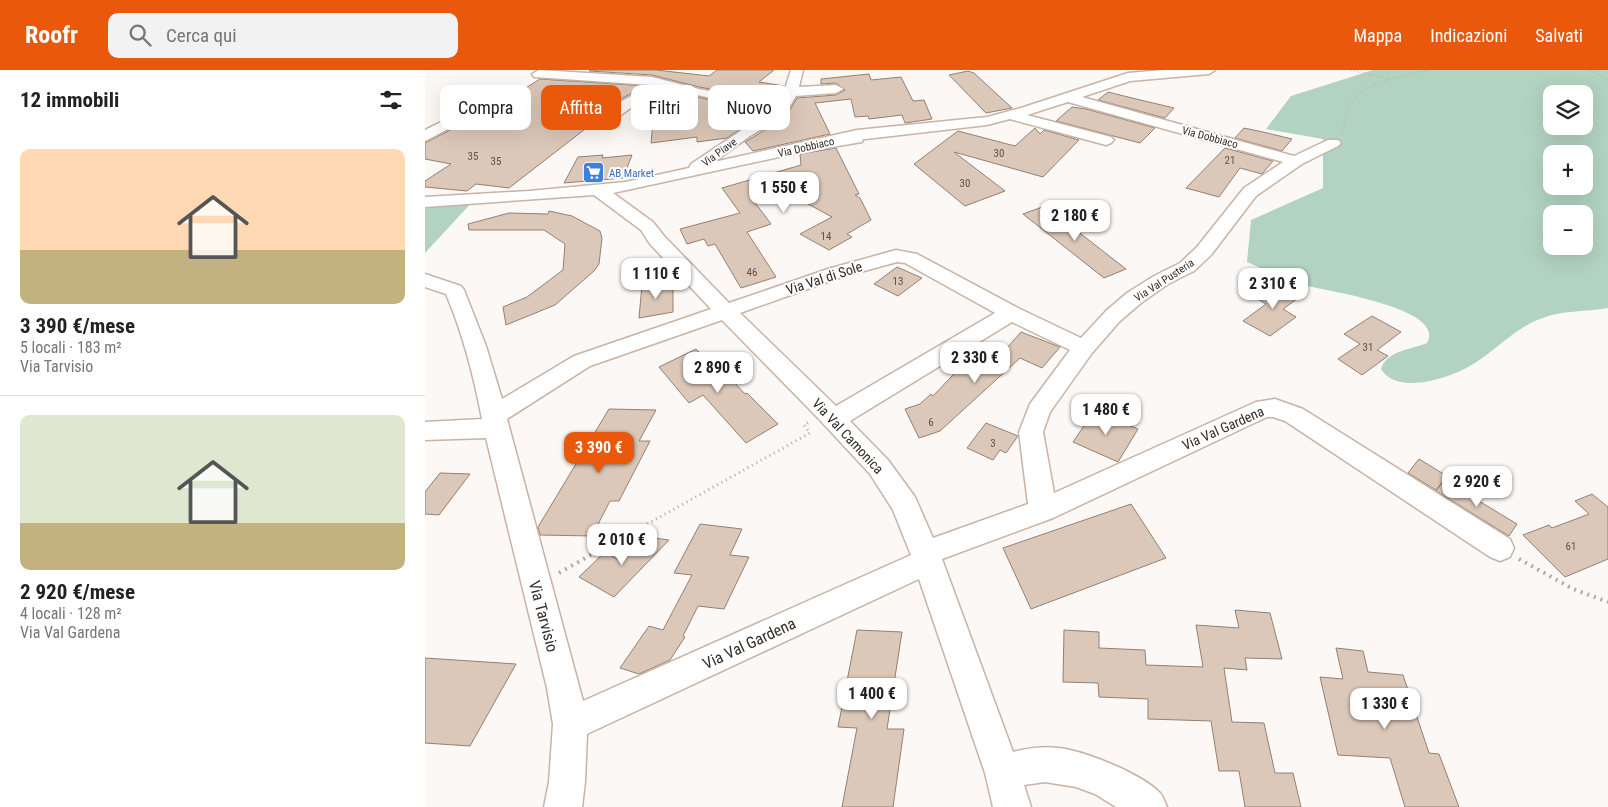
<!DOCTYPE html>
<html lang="it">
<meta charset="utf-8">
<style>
body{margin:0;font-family:"Roboto Condensed",sans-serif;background:#f2f2f2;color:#222;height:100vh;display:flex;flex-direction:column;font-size:19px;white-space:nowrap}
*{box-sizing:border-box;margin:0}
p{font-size:16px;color:#767676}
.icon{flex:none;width:28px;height:28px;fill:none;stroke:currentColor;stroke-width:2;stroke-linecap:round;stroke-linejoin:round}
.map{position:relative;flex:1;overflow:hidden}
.sheet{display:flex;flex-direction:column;background:#fff;width:425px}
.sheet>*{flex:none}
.guide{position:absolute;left:15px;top:15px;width:475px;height:45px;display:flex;gap:10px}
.controls{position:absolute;left:1118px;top:15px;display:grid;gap:10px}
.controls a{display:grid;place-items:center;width:50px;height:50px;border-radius:10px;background:#fff;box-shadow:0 5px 20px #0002;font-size:25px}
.price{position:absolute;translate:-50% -42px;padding:0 11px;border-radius:10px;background:#fff;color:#222;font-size:16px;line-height:32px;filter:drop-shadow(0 1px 2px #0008)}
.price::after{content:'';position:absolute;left:50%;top:30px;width:15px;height:11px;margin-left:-8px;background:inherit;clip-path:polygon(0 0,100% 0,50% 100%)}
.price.selected{background:#ea580c;color:#fff}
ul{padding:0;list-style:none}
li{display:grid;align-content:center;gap:10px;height:265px;padding:0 20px}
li+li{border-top:1px solid #e0e0e0}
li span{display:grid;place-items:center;height:155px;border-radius:10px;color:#555}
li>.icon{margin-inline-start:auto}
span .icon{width:90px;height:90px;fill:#fffc;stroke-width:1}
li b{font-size:21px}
h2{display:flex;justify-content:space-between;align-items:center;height:60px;padding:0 20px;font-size:21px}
.pill{padding:0 18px;border-radius:10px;background:#fff;box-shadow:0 5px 20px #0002;font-size:18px;line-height:45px}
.pill.selected{background:#ea580c;color:#fff}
header{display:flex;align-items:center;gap:30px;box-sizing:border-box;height:70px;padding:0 25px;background:#ea580c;color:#fff}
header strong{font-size:24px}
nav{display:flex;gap:28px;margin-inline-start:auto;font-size:18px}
.search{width:350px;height:45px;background:#f2f2f2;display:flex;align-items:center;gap:12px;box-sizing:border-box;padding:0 18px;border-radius:10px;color:#767676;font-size:19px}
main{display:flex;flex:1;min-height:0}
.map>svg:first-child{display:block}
</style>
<header>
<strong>Roofr</strong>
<div class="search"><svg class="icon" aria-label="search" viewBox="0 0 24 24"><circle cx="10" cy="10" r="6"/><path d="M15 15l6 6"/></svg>Cerca qui</div>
<nav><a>Mappa</a><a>Indicazioni</a><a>Salvati</a></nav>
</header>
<main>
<section class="sheet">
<h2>12 immobili<svg class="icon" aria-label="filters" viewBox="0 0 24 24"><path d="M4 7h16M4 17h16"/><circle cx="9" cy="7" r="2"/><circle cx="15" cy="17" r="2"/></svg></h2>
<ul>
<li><span style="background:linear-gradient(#ffd9b3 65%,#c2b280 0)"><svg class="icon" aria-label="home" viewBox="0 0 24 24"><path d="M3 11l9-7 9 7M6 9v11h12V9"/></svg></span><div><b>3 390 €/mese</b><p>5 locali · 183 m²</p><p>Via Tarvisio</p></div></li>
<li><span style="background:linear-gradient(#dfe7d0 70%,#c2b280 0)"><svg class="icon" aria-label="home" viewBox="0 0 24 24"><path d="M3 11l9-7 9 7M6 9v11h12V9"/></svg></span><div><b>2 920 €/mese</b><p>4 locali · 128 m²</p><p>Via Val Gardena</p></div></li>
</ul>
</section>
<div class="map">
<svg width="1183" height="737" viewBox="0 0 1183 737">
<rect width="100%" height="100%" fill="#fcf8f5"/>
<g fill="#b2d3c1" fill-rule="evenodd">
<path d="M948,0H1183V238C1161,242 1136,240 1115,249C1086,260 1069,283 1043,297C1022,309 971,325 956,299C962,280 986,280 1002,273C1023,237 894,220 874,214C856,209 839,199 822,192L826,150L898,118V69L841,59L866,26ZM1126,24H1159V56H1126ZM1126,84H1159V116H1126ZM1126,144H1159V176H1126Z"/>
<polygon points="49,130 0,183 0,133"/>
</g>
<g fill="#dcc8b8" stroke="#938172">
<polygon points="166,0 231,0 284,6 292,0 349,0 334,12 359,16 354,28 327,27 274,17 227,5 164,1"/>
<polygon points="543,1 549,3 587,38 561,43 524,5"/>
<polygon points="444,4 446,10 476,7 488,31 499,30 507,49 480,53 477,45 444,49 443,46 430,47 426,29 390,33 405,64 328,81 320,72 360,48 372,28 411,25 420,20 411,13 396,14 396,9"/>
<polygon points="115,9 220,16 196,29 167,50 164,56 84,118 51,114 42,121 0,117 0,111 26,94 0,89 0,73 39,53 44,54"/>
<polygon points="240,20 327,39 344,40 302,68 272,72 272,67 226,73 229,41 209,38"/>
<polygon points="683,22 703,27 749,38 740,48 673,30"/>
<polygon points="647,37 661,39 730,58 715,73 631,51"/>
<polygon points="610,58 615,64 619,60 654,70 618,107 529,82 580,121 540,136 489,94 533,61 590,76"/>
<polygon points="819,58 838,62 867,69 857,81 810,68"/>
<polygon points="411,78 434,124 430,125 435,128 446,150 422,164 427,167 404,180 375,164 407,147 383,134 379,110 325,126 346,154 322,162 351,207 316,218 290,174 283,176 279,169 262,174 255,159 315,143 297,118 376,95 375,84"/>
<polygon points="800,78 848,91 837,104 815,98 794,127 761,118"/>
<polygon points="178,85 177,88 207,85 198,108 139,113 153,87"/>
<polygon points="620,136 701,199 679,208 598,144"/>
<polygon points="124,141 147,146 175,161 177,168 174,194 169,201 130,235 81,255 78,237 102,227 138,200 140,174 119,160 44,160 43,154 84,143 123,144"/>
<polygon points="472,197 497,208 473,226 449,214"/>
<polygon points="237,211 236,218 248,216 248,242 214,248 217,215"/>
<polygon points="850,213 876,226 858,239 871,247 845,266 818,251 841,234 829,227"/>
<polygon points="947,246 976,262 952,280 963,286 937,305 913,289 935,274 919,264"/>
<polygon points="596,262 635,277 617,298 595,288 515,361 494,368 480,339 495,334 506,324 508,326 547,285 568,294"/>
<polygon points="271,279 281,289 286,287 320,324 322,323 353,354 321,373 278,325 264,333 234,297"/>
<polygon points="184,339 231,340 214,371 225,371 194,431 185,431 167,466 115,465 113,457"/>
<polygon points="669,341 713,359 693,392 648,372"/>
<polygon points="561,353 593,366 581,383 575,380 568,390 542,378"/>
<polygon points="994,389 1022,406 1011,420 983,403"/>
<polygon points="15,403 45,404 14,445 0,444 0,422"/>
<polygon points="1019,410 1092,454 1084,466 1011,421"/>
<polygon points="1167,424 1183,437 1183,489 1140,507 1098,465 1124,455 1127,458 1164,444 1150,431"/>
<polygon points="706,434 741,488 606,539 578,478"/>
<polygon points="275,454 317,459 305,485 324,487 299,539 273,536 258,566 260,567 245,590 214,604 195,598 224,556 238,560 267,505 249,503"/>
<polygon points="214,466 244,470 189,527 154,507 180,482 197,492"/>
<polygon points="810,540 845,543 857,589 820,588 822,600 799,598 807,652 839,653 850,703 868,703 876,737 820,737 814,701 794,701 786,651 723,649 723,629 674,627 673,613 638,612 639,560 674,562 674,578 720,580 721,595 778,597 771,555 814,558"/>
<polygon points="432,560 477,562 462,659 479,659 468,737 417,737 432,658 413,657"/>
<polygon points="911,578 938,581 943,602 978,605 1004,683 1014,684 1034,737 980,737 965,688 913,685 895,607 918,609"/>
<polygon points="0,588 91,594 45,676 0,673"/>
</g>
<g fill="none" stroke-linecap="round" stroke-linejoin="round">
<defs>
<polygon id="lane" points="434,68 438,70 437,72 401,78 397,76"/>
<g id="street">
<path d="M114,0L227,7L274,19L327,29L355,30L359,22L366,0H378L374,17L411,15L418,19L411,23L371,26L359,46L325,66L289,92L432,60L562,47L596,38L703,3L739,0H790L784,4L705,11L657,27L869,86L903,70H913L916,73L913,76L877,94L831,126L786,185L769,201L743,214L716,233L695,251L667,283L625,342L618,362L629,423L831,332L850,329L878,339L1085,469L1089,478L1085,487L1075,491L1065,487L860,351L848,347H842L628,448L517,489L588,682C604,678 618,676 634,678C660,681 717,704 735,723C738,726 740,733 742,737H691L670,724L651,717L620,712L599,715L606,737H568L560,703L494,509L162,664L160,712L157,737H119L124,712L128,654L122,618L61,368L0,370V352L57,349C49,307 38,264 21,224L0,217V204L36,216L39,220L61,276L77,329L149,286L286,239L225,174L216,160L169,125L0,137V127L104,121L200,112L264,98L266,94L350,38L327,37L240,18L207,37L178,58H168L166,55L168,52L197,31L226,15L109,7L107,4ZM643,32L858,92L819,118L772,177L755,193L729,206L702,223L681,241L656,268L593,238L492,184L471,180L403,199L304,233L239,166L228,152L188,123L432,70L562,55L585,49L681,75L686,73L689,70L686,67L602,45ZM472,192L480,193L570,243L411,336L315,243L417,207ZM297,250L393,348L445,404L468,440L486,485L158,631L82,349L165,296ZM587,252L645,280L605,334L594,362L603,434L508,468L490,427L463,390L425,351Z"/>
<polygon points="65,28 72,32 70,35 0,71 0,60"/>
</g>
</defs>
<use href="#lane" stroke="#c8b3a5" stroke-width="3"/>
<use href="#street" stroke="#c8b3a5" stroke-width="3"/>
<g stroke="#afa9a5" stroke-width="2" stroke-dasharray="0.5 2.5" stroke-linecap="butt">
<polyline points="926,0 965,9 1003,0"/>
<polyline points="1166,0 1183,11"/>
<path d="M917,63C920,57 919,50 921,44C927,23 946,15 965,9"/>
</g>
<polyline stroke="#afa9a5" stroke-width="3" stroke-dasharray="1 4" stroke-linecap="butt" points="183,476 385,363 379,355 384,352"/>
<g stroke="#afa9a5" stroke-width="4" stroke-dasharray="2 5" stroke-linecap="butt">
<polyline points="1094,489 1148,519 1183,532"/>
<polyline points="134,503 185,474"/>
</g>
<use href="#lane" fill="#fff" fill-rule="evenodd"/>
<use href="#street" fill="#fff" fill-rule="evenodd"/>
</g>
<defs>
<symbol id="supermarket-square" viewBox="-11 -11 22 22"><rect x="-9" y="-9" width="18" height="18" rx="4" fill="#3f7fe0" stroke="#fff"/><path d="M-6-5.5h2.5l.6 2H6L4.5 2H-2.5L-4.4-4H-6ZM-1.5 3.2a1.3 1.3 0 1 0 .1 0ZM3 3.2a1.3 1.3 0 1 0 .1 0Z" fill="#fff"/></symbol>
</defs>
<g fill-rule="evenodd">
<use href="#supermarket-square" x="156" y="90" width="25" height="25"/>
</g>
<g text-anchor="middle" stroke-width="4" stroke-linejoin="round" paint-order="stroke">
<g font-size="11" fill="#332b25" stroke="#fff">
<text transform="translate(785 67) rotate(15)" y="4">Via Dobbiaco</text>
<text transform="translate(381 77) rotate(-13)" y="4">Via Dobbiaco</text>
<text transform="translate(294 82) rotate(-36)" y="4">Via Piave</text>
<text transform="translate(739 210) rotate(-33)" y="4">Via Val Pusteria</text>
</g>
<g font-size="11" fill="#5d524a">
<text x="574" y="87">30</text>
<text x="48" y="90">35</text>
<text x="805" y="94">21</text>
<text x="71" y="95">35</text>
<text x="540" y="117">30</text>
<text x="401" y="170">14</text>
<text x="327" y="206">46</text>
<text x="473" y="215">13</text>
<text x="943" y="281">31</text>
<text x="506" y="356">6</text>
<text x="568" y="377">3</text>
<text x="1146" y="480">61</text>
</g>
<g font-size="11" fill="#366cbe" stroke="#fff" text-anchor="start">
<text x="184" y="107">AB Market</text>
</g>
<g font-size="14" fill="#332b25" stroke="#fff">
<text transform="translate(399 208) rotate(-18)" y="5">Via Val di Sole</text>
<text transform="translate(798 358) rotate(-24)" y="5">Via Val Gardena</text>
<text transform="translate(423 366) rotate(47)" y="5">Via Val Camonica</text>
</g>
<g font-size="16" fill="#332b25" stroke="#fff">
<text transform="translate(119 546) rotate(75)" y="6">Via Tarvisio</text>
<text transform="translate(324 573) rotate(-25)" y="6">Via Val Gardena</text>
</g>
</g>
</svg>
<div class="controls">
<a><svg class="icon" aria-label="layers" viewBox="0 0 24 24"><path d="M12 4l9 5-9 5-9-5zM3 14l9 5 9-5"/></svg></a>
<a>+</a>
<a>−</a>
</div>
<b class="price" style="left:359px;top:144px">1 550 €</b>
<b class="price" style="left:650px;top:172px">2 180 €</b>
<b class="price" style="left:231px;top:230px">1 110 €</b>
<b class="price" style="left:848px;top:240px">2 310 €</b>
<b class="price" style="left:550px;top:314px">2 330 €</b>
<b class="price" style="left:293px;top:324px">2 890 €</b>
<b class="price" style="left:681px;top:366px">1 480 €</b>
<b class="price selected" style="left:174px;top:404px">3 390 €</b>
<b class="price" style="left:1052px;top:438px">2 920 €</b>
<b class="price" style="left:197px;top:496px">2 010 €</b>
<b class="price" style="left:447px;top:650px">1 400 €</b>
<b class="price" style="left:960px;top:660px">1 330 €</b>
<div class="guide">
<a class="pill">Compra</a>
<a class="pill selected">Affitta</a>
<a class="pill">Filtri</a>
<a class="pill">Nuovo</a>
</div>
</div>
</main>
